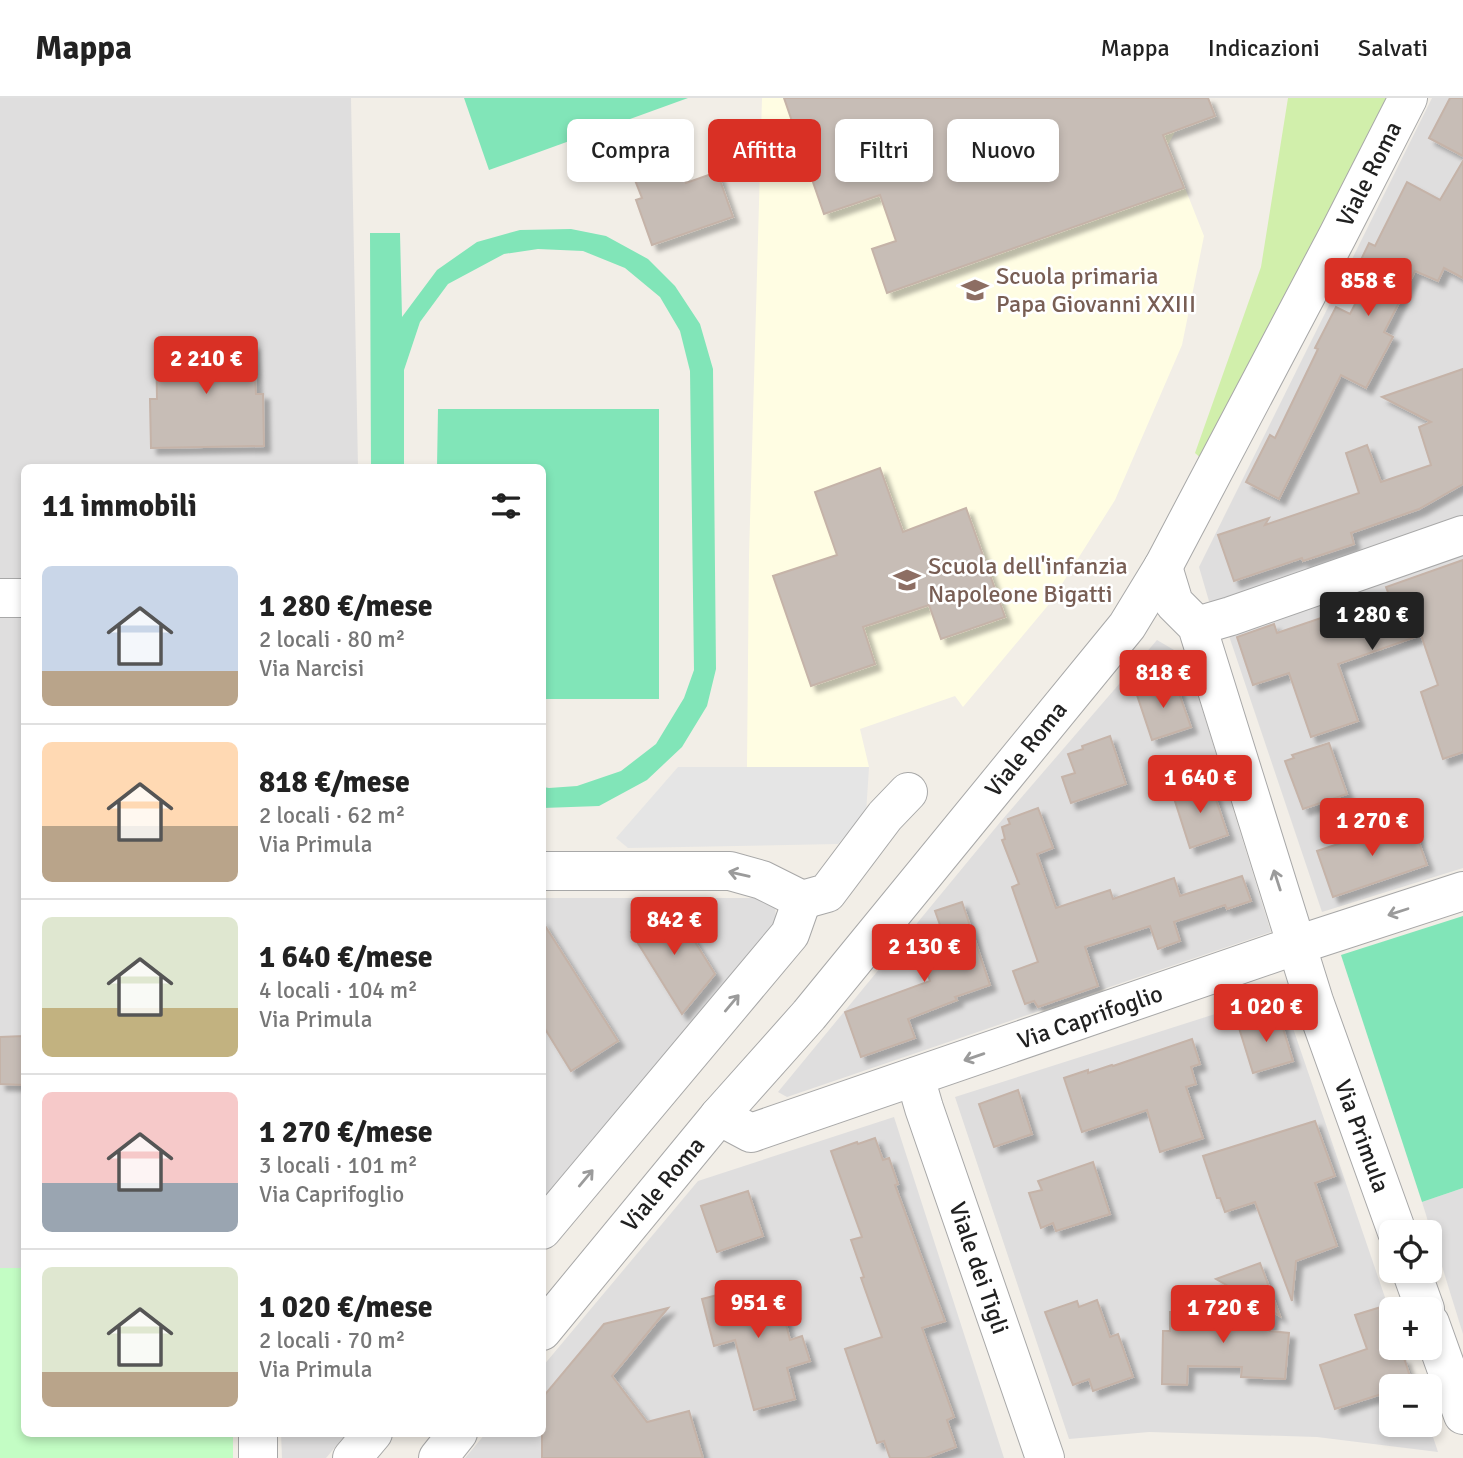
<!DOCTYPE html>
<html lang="it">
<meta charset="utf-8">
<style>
body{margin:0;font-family:Signika,sans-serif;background:#f6f6f6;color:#222;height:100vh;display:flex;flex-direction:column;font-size:26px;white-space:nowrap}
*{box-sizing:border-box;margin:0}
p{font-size:23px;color:#767676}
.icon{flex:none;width:38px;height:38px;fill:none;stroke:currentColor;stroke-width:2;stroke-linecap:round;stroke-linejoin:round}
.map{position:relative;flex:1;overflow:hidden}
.panel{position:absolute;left:21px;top:366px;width:525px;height:973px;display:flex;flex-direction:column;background:#fff;border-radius:10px;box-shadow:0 4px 10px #0003}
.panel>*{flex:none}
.guide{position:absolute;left:567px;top:21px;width:665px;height:63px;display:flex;gap:14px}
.tools{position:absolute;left:1379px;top:1122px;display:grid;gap:14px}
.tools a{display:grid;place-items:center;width:63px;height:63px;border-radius:10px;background:#fff;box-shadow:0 4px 10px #0003;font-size:35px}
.price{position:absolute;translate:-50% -60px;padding:0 16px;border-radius:7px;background:#d93025;color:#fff;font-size:23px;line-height:46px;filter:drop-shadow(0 2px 4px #0008)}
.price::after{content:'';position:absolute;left:50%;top:42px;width:21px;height:16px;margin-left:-10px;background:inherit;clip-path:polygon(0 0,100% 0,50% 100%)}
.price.active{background:#222;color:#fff}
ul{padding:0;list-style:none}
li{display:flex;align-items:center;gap:21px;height:175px;padding:0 21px}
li+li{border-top:2px solid #e0e0e0}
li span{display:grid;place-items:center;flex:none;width:196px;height:140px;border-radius:10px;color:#555}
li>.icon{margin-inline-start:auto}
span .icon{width:84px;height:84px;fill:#fffc;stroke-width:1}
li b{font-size:30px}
h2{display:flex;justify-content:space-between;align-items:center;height:84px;padding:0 21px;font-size:30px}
.pill{padding:0 24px;border-radius:10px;background:#fff;box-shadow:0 4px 10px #0003;font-size:24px;line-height:63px}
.pill.active{background:#d93025;color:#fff}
header{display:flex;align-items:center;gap:42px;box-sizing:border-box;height:98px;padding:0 35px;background:#fff;border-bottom:2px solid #e0e0e0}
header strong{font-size:33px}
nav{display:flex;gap:38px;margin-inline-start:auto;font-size:24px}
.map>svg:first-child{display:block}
</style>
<header>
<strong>Mappa</strong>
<nav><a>Mappa</a><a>Indicazioni</a><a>Salvati</a></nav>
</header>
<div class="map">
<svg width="1463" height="1360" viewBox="0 0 1463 1360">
<defs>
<filter id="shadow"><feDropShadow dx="6" dy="6" stdDeviation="2" flood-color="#0004"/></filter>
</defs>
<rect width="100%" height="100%" fill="#f2eee7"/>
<g fill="#dfdede">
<polygon points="0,0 351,0 358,369 24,369 24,485 0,485"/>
<polygon points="1432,0 1463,0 1463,425 1211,510 1199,469"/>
<polygon points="1463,446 1463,770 1322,814 1225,526"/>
<rect x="0" y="514" width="24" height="656"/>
<polygon points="1157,542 1186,559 1271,834 787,999 778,994 1002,722"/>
<polygon points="543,800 775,800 776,826 543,1103"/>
<polygon points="1281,895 1391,1217 1391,1250 1402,1250 1416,1288 1391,1288 1391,1326 1429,1327 1438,1354 1317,1339 1149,1334 1069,1341 955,999"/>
<polygon points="894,1019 1004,1360 465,1360 486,1335 542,1335 543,1268 698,1083"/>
<polygon points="1463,1090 1463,1236 1422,1104"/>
<polygon points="281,1335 347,1335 326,1360 282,1360"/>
</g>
<polygon fill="#fffde3" points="762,0 1208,0 1215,18 1176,32 1168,47 1204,138 1182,247 1115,402 1050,505 963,609 955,598 860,631 869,669 747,669 749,458"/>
<polygon fill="#d1efab" points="1288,0 1394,0 1204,363 1195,355 1261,169"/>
<polygon fill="#c3fdc4" points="0,1170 24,1170 24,1335 233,1335 233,1360 0,1360"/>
<g fill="#81e5b8">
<polygon points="464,0 688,0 489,72"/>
<polygon points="571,131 606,138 648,161 675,188 700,226 713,271 716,571 707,608 682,649 647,682 599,708 543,710 543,689 549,690 577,688 621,673 656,646 684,600 694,572 690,273 680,233 660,199 625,170 583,153 538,151 504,156 448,186 420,224 404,272 404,369 371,369 370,135 400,135 402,219 437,172 477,144 520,132"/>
<polygon points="438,311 659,311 659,601 543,601 542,369 437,369"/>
<polygon points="1463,818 1463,1090 1422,1104 1341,857"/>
</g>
<polygon fill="#e5e5e5" points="678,669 869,669 866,716 838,746 628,750 616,740"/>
<g fill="#c7bdb6" stroke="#c5b3a8" stroke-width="2" filter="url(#shadow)">
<polygon points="784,0 1208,0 1215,18 1163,37 1184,90 887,195 872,151 896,143 880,97 824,116"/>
<polygon points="1450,0 1463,0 1463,58 1429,40"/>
<polygon points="676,62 686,85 717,74 733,119 652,147 636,102 642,100 633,77"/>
<polygon points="1463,63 1463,180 1444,170 1438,183 1415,173 1384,234 1393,239 1366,290 1341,277 1279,401 1246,384 1270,337 1275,340 1318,251 1315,250 1336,209 1350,216 1371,175 1358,168 1369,145 1375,148 1407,84 1440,102"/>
<polygon points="156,242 207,242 207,247 253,246 256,296 263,296 264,348 151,350 150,301 157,301"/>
<polygon points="1463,271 1463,386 1419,411 1351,435 1354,446 1303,463 1302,460 1234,483 1218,437 1269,420 1265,427 1359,395 1346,355 1367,347 1381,384 1431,367 1419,329 1431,324 1382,299"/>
<polygon points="880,370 903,434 966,410 1005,519 941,541 929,507 863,529 875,566 811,588 773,478 837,457 815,394"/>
<polygon points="1463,462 1463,654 1443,661 1421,594 1438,587 1421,537 1338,566 1358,623 1311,639 1289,575 1253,587 1237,539 1274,526 1277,535 1389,497 1386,489"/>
<polygon points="1174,581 1191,629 1152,642 1136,594"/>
<polygon points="1110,638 1126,686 1071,705 1062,679 1075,675 1068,656 1083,651 1082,648"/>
<polygon points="1329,645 1347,696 1303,711 1285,663 1294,660 1292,657"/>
<polygon points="1210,684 1228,737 1190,750 1173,697"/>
<polygon points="1038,710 1053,750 1037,756 1056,810 1110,792 1113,801 1174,780 1180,798 1242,778 1251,803 1227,811 1225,807 1174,824 1180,843 1158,851 1150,828 1085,849 1098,888 1038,909 1034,903 1025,906 1013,873 1038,864 1012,789 1019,786 1002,742 1005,741 1002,729 1010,726 1008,721"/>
<polygon points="1411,722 1427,767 1333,799 1317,753"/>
<polygon points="962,804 990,887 955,899 957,902 908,921 915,940 861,959 845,914 930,883 916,842 931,837 929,830 940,827 935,813"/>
<polygon points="672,807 715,876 682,916 631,834"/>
<polygon points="542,823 618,943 571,973 542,926"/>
<polygon points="1279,917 1293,963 1253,975 1239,930"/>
<polygon points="24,938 24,987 0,986 0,939"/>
<polygon points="1192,941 1200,966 1191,969 1196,986 1186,989 1203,1040 1160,1054 1147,1012 1082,1034 1064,980 1088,972 1088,975 1112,967 1113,968"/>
<polygon points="1018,992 1032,1036 994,1049 979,1006"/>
<polygon points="1315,1023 1335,1078 1315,1085 1337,1148 1296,1163 1292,1203 1255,1104 1225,1114 1220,1100 1217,1100 1203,1058"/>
<polygon points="875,1040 883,1062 889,1060 898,1086 895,1087 945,1223 922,1230 954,1319 947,1322 956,1349 926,1360 890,1360 884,1343 877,1345 845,1251 882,1239 861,1180 864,1179 851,1142 862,1139 831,1053 857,1044 858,1046"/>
<polygon points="1093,1064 1110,1116 1056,1133 1053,1125 1041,1130 1029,1095 1042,1092 1038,1083"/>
<polygon points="748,1093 763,1138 717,1154 701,1108"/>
<polygon points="1260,1165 1280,1218 1216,1181"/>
<polygon points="763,1185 778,1194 790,1242 802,1238 810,1263 787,1270 795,1301 754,1312 735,1242 714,1248 702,1201"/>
<polygon points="1097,1202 1110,1239 1118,1236 1133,1279 1093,1293 1089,1281 1073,1287 1045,1214 1077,1203 1079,1209"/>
<polygon points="1381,1209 1391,1240 1391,1250 1395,1250 1399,1261 1404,1260 1413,1288 1391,1288 1391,1293 1335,1311 1320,1267 1367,1251 1355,1217"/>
<polygon points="668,1210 612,1278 647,1324 689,1313 703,1360 542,1360 542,1300 604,1226"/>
<polygon points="1170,1214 1273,1215 1270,1233 1289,1235 1285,1281 1241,1279 1242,1269 1188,1268 1187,1287 1162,1286 1163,1233 1170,1233"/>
</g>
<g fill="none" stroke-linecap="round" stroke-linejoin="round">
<defs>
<g id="minor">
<polyline points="1163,469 1174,505 1197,528 1314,903 1397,1134"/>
<polyline points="0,500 24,500"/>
<polyline points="1197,528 1231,518 1463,437"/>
<polyline points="542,773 730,773 762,782 802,802"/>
<polyline points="802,802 827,795 885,718 908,694"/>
<polyline points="915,979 924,1010 1045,1360"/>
<polyline points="719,1018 751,1035 1297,847 1463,793"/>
<polyline points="542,1132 790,836 802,802"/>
<polyline points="1411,1172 1425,1211"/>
<polyline points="1430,1225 1463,1317"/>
<polyline points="542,1233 719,1018 809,917 1127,528 1163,469 1338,137 1408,0"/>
<polyline points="258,1335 258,1360"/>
<polyline points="352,1360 373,1335"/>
<polyline points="438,1360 458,1335"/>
</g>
</defs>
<use href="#minor" stroke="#a8a8a8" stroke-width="40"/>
<use href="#minor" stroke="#fff" stroke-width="38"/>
</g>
<defs><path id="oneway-shaft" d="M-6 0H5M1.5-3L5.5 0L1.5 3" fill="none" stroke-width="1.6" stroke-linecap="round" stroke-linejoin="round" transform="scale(1.75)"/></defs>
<g stroke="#9b9b9b">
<use href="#oneway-shaft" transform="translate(739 776) rotate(-167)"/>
<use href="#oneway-shaft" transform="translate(1277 782) rotate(-108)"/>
<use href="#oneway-shaft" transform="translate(1398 814) rotate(162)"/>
<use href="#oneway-shaft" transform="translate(732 905) rotate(-50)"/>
<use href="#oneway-shaft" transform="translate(974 959) rotate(161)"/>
<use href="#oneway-shaft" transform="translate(586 1080) rotate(-50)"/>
</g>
<defs>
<symbol id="school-bare" viewBox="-9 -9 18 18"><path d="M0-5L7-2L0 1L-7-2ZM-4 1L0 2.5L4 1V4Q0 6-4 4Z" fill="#8d6e63" stroke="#fff" stroke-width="2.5" paint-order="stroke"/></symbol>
</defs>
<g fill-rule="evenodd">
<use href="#school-bare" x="956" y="173" width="38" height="38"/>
<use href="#school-bare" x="888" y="463" width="38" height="38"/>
</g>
<g text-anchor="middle" stroke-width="5" stroke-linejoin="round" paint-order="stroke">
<g font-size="24" fill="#212121" stroke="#fff">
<text transform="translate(1369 76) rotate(-63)" y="8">Viale Roma</text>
<text transform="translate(1026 651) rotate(-51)" y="8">Viale Roma</text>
<text transform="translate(1090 919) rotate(-19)" y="8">Via Caprifoglio</text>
<text transform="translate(1362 1038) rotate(70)" y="8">Via Primula</text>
<text transform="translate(663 1086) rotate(-50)" y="8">Viale Roma</text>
<text transform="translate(979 1170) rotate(71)" y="8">Viale dei Tigli</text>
</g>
<g font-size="24" fill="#785e54" stroke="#fff" text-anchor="start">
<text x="996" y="186">Scuola primaria<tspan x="996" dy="28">Papa Giovanni XXIII</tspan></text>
<text x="928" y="476">Scuola dell'infanzia<tspan x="928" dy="28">Napoleone Bigatti</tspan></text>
</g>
</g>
</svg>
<div class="tools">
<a><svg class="icon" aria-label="locate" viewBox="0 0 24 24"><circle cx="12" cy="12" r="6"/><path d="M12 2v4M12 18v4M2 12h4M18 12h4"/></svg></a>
<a>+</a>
<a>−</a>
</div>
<b class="price" style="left:1368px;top:220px">858 €</b>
<b class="price" style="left:206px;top:298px">2 210 €</b>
<b class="price active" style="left:1372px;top:554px">1 280 €</b>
<b class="price" style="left:1163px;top:612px">818 €</b>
<b class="price" style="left:1200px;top:717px">1 640 €</b>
<b class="price" style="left:1372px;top:760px">1 270 €</b>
<b class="price" style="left:674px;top:859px">842 €</b>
<b class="price" style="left:924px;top:886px">2 130 €</b>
<b class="price" style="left:1266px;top:946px">1 020 €</b>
<b class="price" style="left:758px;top:1242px">951 €</b>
<b class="price" style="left:1223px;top:1247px">1 720 €</b>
<div class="guide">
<a class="pill">Compra</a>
<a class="pill active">Affitta</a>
<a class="pill">Filtri</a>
<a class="pill">Nuovo</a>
</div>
<section class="panel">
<h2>11 immobili<svg class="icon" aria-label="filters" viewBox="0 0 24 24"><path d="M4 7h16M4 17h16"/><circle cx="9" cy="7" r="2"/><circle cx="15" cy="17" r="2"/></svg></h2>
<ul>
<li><span style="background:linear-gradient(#c9d6e8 75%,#b9a48a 0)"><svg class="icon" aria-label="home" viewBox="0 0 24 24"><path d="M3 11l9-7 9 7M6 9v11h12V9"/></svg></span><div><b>1 280 €/mese</b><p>2 locali · 80 m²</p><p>Via Narcisi</p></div></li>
<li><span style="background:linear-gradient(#ffd9b3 60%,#b9a48a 0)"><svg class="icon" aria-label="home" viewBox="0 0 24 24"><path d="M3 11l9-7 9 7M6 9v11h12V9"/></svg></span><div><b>818 €/mese</b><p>2 locali · 62 m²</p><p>Via Primula</p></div></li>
<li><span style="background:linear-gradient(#dfe7d0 65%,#c2b280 0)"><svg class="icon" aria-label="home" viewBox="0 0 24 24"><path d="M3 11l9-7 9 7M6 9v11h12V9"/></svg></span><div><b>1 640 €/mese</b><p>4 locali · 104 m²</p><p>Via Primula</p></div></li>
<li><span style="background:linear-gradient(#f6c9c9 65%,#9aa5b1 0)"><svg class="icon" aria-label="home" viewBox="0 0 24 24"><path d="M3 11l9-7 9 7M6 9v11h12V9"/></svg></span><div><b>1 270 €/mese</b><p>3 locali · 101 m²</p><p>Via Caprifoglio</p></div></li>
<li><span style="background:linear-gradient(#dfe7d0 75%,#b9a48a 0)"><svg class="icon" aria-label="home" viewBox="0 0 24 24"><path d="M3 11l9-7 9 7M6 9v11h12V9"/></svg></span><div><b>1 020 €/mese</b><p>2 locali · 70 m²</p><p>Via Primula</p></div></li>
</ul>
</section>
</div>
